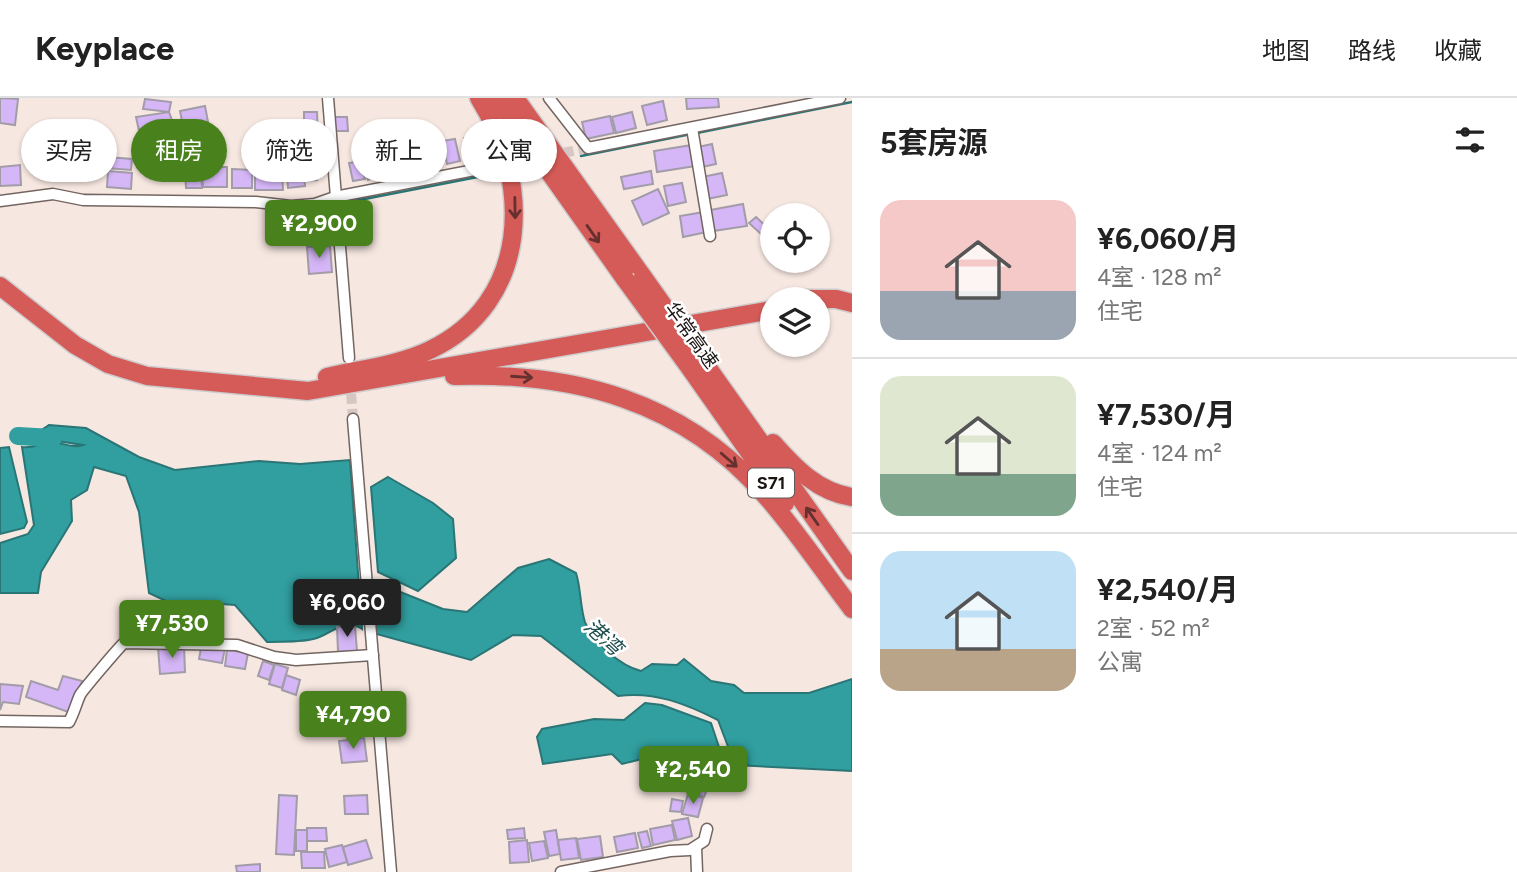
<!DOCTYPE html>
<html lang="zh">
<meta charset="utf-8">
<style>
body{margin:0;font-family:Figtree,"Noto Sans SC",sans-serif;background:#f6f6f6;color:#222;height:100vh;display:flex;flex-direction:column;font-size:26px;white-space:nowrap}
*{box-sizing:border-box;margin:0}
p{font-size:23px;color:#767676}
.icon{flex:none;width:38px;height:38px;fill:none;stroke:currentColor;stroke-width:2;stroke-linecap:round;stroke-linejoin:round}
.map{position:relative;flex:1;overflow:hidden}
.details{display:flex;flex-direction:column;background:#fff;width:665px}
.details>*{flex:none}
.guide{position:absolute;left:21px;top:21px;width:665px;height:63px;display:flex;gap:14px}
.fabs{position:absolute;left:760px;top:105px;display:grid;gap:14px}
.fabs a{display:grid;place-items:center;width:70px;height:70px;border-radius:50%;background:#fff;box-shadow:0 2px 5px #0004;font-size:35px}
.price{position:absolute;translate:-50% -60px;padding:0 16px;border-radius:7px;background:#49821d;color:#fff;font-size:23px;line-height:46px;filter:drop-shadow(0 2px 4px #0008)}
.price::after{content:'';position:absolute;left:50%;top:42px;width:21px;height:16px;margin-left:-10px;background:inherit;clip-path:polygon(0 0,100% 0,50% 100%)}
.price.on{background:#222;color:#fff}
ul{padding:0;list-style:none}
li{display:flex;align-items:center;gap:21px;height:175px;padding:0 28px}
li+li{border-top:2px solid #e0e0e0}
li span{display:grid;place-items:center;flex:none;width:196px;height:140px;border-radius:21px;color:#555}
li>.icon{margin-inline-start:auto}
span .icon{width:84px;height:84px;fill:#fffc;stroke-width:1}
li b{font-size:30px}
h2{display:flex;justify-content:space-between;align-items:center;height:84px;padding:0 28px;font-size:30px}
.tag{padding:0 24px;border-radius:32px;background:#fff;box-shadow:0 2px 5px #0004;font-size:24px;line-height:63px}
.tag.on{background:#49821d;color:#fff}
header{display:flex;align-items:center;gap:42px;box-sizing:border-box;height:98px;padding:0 35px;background:#fff;border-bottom:2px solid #e0e0e0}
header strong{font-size:33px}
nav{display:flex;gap:38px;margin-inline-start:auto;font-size:24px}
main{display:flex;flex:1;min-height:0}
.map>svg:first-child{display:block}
</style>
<header>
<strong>Keyplace</strong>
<nav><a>地图</a><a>路线</a><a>收藏</a></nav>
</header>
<main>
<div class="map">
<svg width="852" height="774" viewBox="0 0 852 774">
<rect width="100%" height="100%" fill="#f7e7e1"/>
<g fill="#319e9f" stroke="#2a7575" stroke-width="2">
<path d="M49,327L86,330L139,359L175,372L259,363L300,366L350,362L362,531C345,520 332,535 317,540C302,545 282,543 267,544L235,507L207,505L185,512L149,495L139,414L126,378L94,369L87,392L71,402L72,423L41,474L38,495H0V445L28,436L34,427L22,349C34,351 39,345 50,344C61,344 73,351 83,347L31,339Z"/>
<polygon points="9,349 27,424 24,430 0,436 0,350"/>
<polygon points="388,379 433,405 453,421 456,460 418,493 378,474 371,389"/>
<path d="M549,461L576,475C581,490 580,509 585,524C593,545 621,568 641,573L652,566L677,567L684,561L711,583L734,587L744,595H809L852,581V673L735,667L718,622C686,606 655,593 618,598L541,538L513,537L471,562L373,535L368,481L443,511L467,514L518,470Z"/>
<polygon points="645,605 662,607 711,625 723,661 719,687 693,659 681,656 670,654 622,666 612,656 543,666 537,639 542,631 594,621 624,622"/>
</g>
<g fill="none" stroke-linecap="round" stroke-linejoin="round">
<g stroke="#2a7575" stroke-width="2.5">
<polyline points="697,35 852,4"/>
<polyline points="581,58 691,36"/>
<polyline points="344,105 498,75"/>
</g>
<polyline stroke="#319e9f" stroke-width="18" points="18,338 53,340"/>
</g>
<g fill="#d5b6f7" stroke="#a29ca9" stroke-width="2">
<polygon points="0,0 18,1 15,27 0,25"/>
<polygon points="686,0 718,0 719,9 687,11"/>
<polygon points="145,1 171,4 169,14 143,11"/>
<polygon points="663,3 667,22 647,27 642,8"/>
<polygon points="205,8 208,24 183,28 180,13"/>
<polygon points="169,14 174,28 139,33 136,19"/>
<polygon points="304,14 317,14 318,38 304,38"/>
<polygon points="632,14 636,30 616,35 612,19"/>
<polygon points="610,18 614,35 586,41 582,24"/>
<polygon points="334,19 347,19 348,33 334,33"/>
<polygon points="476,38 480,58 468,60 464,40"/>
<polygon points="494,39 496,56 482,58 479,41"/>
<polygon points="313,40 317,82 305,83 300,41"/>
<polygon points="328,40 329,59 317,60 315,41"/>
<polygon points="389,40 392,52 382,55 378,44"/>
<polygon points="455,41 460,63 447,66 442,43"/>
<polygon points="436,42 443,63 418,69 412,48"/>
<polygon points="712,46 716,66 702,69 698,49"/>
<polygon points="411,47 418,71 413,72 406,48"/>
<polygon points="692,47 696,68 657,74 654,53"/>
<polygon points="406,52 411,69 401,72 396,55"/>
<polygon points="263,54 276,55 275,66 262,66"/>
<polygon points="394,56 400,74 391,77 385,59"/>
<polygon points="383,58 388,74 376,78 370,61"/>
<polygon points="107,59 132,61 131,72 106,70"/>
<polygon points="183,60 185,77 166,79 164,62"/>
<polygon points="369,61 375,79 368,82 362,63"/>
<polygon points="361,63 365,81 353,83 349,65"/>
<polygon points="20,67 21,87 0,88 0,69"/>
<polygon points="202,69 227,69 227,89 203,89"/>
<polygon points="185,70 201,70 202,90 186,90"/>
<polygon points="232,71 252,72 252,90 232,90"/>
<polygon points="282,71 283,92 255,92 255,72"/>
<polygon points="108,73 132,75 131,91 107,89"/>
<polygon points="651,73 653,86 624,91 621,79"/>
<polygon points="722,75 727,97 707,101 702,79"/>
<polygon points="304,76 305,88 288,90 287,77"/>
<polygon points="682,85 686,104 668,108 664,88"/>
<polygon points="658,91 669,115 643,127 632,103"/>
<polygon points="743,106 747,128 713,133 710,112"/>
<polygon points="704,114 707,134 683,139 680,118"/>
<polygon points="756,119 768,130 761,136 749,125"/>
<polygon points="330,148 332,174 309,176 307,149"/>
<polygon points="337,529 355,529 357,553 338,554"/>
<polygon points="202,545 225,550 222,565 199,561"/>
<polygon points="184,548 185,574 160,576 158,549"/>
<polygon points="227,552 248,555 245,571 225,568"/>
<polygon points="263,563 274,567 269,582 258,578"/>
<polygon points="275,566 288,570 282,590 269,586"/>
<polygon points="286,577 300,582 296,597 282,592"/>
<polygon points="63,578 82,583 71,615 26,599 31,583 58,592"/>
<polygon points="0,586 23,588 19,606 3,604 0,612"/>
<polygon points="364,640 367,663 342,665 339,643"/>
<polygon points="693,674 711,681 704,699 686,692"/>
<polygon points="688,696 703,700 698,719 682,716"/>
<polygon points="279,697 297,698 294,757 276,756"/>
<polygon points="367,697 368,716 345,716 344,698"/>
<polygon points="672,701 683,703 681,714 670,713"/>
<polygon points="688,720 692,738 677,742 672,723"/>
<polygon points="672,727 675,742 653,747 650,731"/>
<polygon points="307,730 326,730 327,743 307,743"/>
<polygon points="524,730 525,740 508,741 507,732"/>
<rect x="296" y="732" width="11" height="21"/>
<polygon points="556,732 560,756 549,758 544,734"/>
<polygon points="647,733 651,748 642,750 638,735"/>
<polygon points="635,735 638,750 617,754 614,739"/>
<polygon points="600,738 603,759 581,762 577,741"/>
<polygon points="576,740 579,760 561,762 558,742"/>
<polygon points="366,742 372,760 348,767 343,749"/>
<polygon points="527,742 529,764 510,765 509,744"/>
<polygon points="544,743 548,760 532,763 529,745"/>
<polygon points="342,747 347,764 329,769 325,751"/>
<polygon points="301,754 324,754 325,770 302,770"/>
<polygon points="260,766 260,774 237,774 236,768"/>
</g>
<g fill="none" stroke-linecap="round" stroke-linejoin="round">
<g stroke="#d6c7c2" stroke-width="10" stroke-dasharray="10 5" stroke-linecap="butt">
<polyline points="490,69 588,50"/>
<polyline points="350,281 353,321"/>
</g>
<defs>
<g id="street">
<polyline points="328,0 349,260"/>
<polyline points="549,0 588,50 840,0"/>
<polyline points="692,30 710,138"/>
<polyline points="0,103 53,96 83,102 256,104 291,108 315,106 335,99 490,69"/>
<polyline points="353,321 391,774"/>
<path d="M0,623L69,624C74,615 76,606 80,597C82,593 120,548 124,545L237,547L274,559L296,562L373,557"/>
<polyline points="696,749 697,774"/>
<polyline points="561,774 670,753 690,752 704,743 707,731"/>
</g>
<g id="highway">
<polyline points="497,0 625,181"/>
<polyline points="515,0 643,179"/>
<polyline points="0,188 75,247 108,266 147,278 308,293 772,212"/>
<polyline points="795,201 836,201 852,205"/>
<polyline points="705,266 852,473"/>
<polyline points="690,270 785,405"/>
<path d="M454,278C574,274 684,303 765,397C796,432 823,473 852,511"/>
<path d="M327,279C361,271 399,267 430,252C531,204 532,84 479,0"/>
<path d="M773,345C795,370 818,394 852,399"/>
</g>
</defs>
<use href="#street" stroke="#736560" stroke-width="13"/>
<use href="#highway" stroke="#cdcbcb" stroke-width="21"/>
<use href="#street" stroke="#fff" stroke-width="10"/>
<use href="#highway" stroke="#d55b58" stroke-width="18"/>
<defs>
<g id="highway-bridge">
<polyline points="643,179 705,266"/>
<polyline points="625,181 690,270"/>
</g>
</defs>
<use href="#highway-bridge" stroke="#cdcbcb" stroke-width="21" stroke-linecap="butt"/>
<use href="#highway-bridge" stroke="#d55b58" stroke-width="18"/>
</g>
<defs><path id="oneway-shaft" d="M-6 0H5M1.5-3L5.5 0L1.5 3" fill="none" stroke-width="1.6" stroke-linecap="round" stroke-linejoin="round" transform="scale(1.75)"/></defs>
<g stroke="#65302e">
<use href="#oneway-shaft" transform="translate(515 110) rotate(89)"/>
<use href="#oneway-shaft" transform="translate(593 136) rotate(55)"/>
<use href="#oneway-shaft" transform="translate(522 279) rotate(4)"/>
<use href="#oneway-shaft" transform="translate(729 362) rotate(41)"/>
<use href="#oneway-shaft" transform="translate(812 418) rotate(-125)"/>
</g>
<g text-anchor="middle" stroke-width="5" stroke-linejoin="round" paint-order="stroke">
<rect fill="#fff" stroke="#5f5a59" stroke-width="2" x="748" y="370.5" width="46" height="29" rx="5"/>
<g font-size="18" font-weight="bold" fill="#1a1412">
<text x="771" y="391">S71</text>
</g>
<g font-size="19" fill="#1a1412" stroke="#fff">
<text transform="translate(692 237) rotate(54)" y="7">华常高速</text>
</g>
<g font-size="21" font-style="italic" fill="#1f4e4e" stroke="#fff">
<text transform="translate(603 539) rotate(43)" y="7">港湾</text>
</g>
</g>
</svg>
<div class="fabs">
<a><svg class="icon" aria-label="locate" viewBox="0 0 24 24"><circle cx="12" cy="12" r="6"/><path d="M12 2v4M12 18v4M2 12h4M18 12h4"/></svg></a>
<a><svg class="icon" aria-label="layers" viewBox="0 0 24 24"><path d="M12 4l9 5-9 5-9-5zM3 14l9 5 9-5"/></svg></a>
</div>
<b class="price" style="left:319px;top:162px">¥2,900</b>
<b class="price on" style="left:347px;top:541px">¥6,060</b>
<b class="price" style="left:172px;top:562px">¥7,530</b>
<b class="price" style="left:353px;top:653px">¥4,790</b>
<b class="price" style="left:693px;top:708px">¥2,540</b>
<div class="guide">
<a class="tag">买房</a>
<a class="tag on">租房</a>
<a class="tag">筛选</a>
<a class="tag">新上</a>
<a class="tag">公寓</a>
</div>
</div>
<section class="details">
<h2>5套房源<svg class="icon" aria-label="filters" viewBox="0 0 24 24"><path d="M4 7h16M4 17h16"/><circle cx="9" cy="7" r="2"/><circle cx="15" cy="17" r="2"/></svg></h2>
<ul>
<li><span style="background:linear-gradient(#f6c9c9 65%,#9aa5b1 0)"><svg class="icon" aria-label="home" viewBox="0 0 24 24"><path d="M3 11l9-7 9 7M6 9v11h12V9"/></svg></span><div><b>¥6,060/月</b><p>4室 · 128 m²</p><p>住宅</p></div></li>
<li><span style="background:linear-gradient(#dfe7d0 70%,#7fa58c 0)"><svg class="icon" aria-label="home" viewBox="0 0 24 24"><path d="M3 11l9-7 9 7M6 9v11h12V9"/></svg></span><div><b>¥7,530/月</b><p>4室 · 124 m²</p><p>住宅</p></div></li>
<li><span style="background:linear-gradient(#bfe0f5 70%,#b9a48a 0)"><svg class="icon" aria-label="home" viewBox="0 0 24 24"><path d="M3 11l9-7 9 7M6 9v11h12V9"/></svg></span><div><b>¥2,540/月</b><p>2室 · 52 m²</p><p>公寓</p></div></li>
</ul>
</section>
</main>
